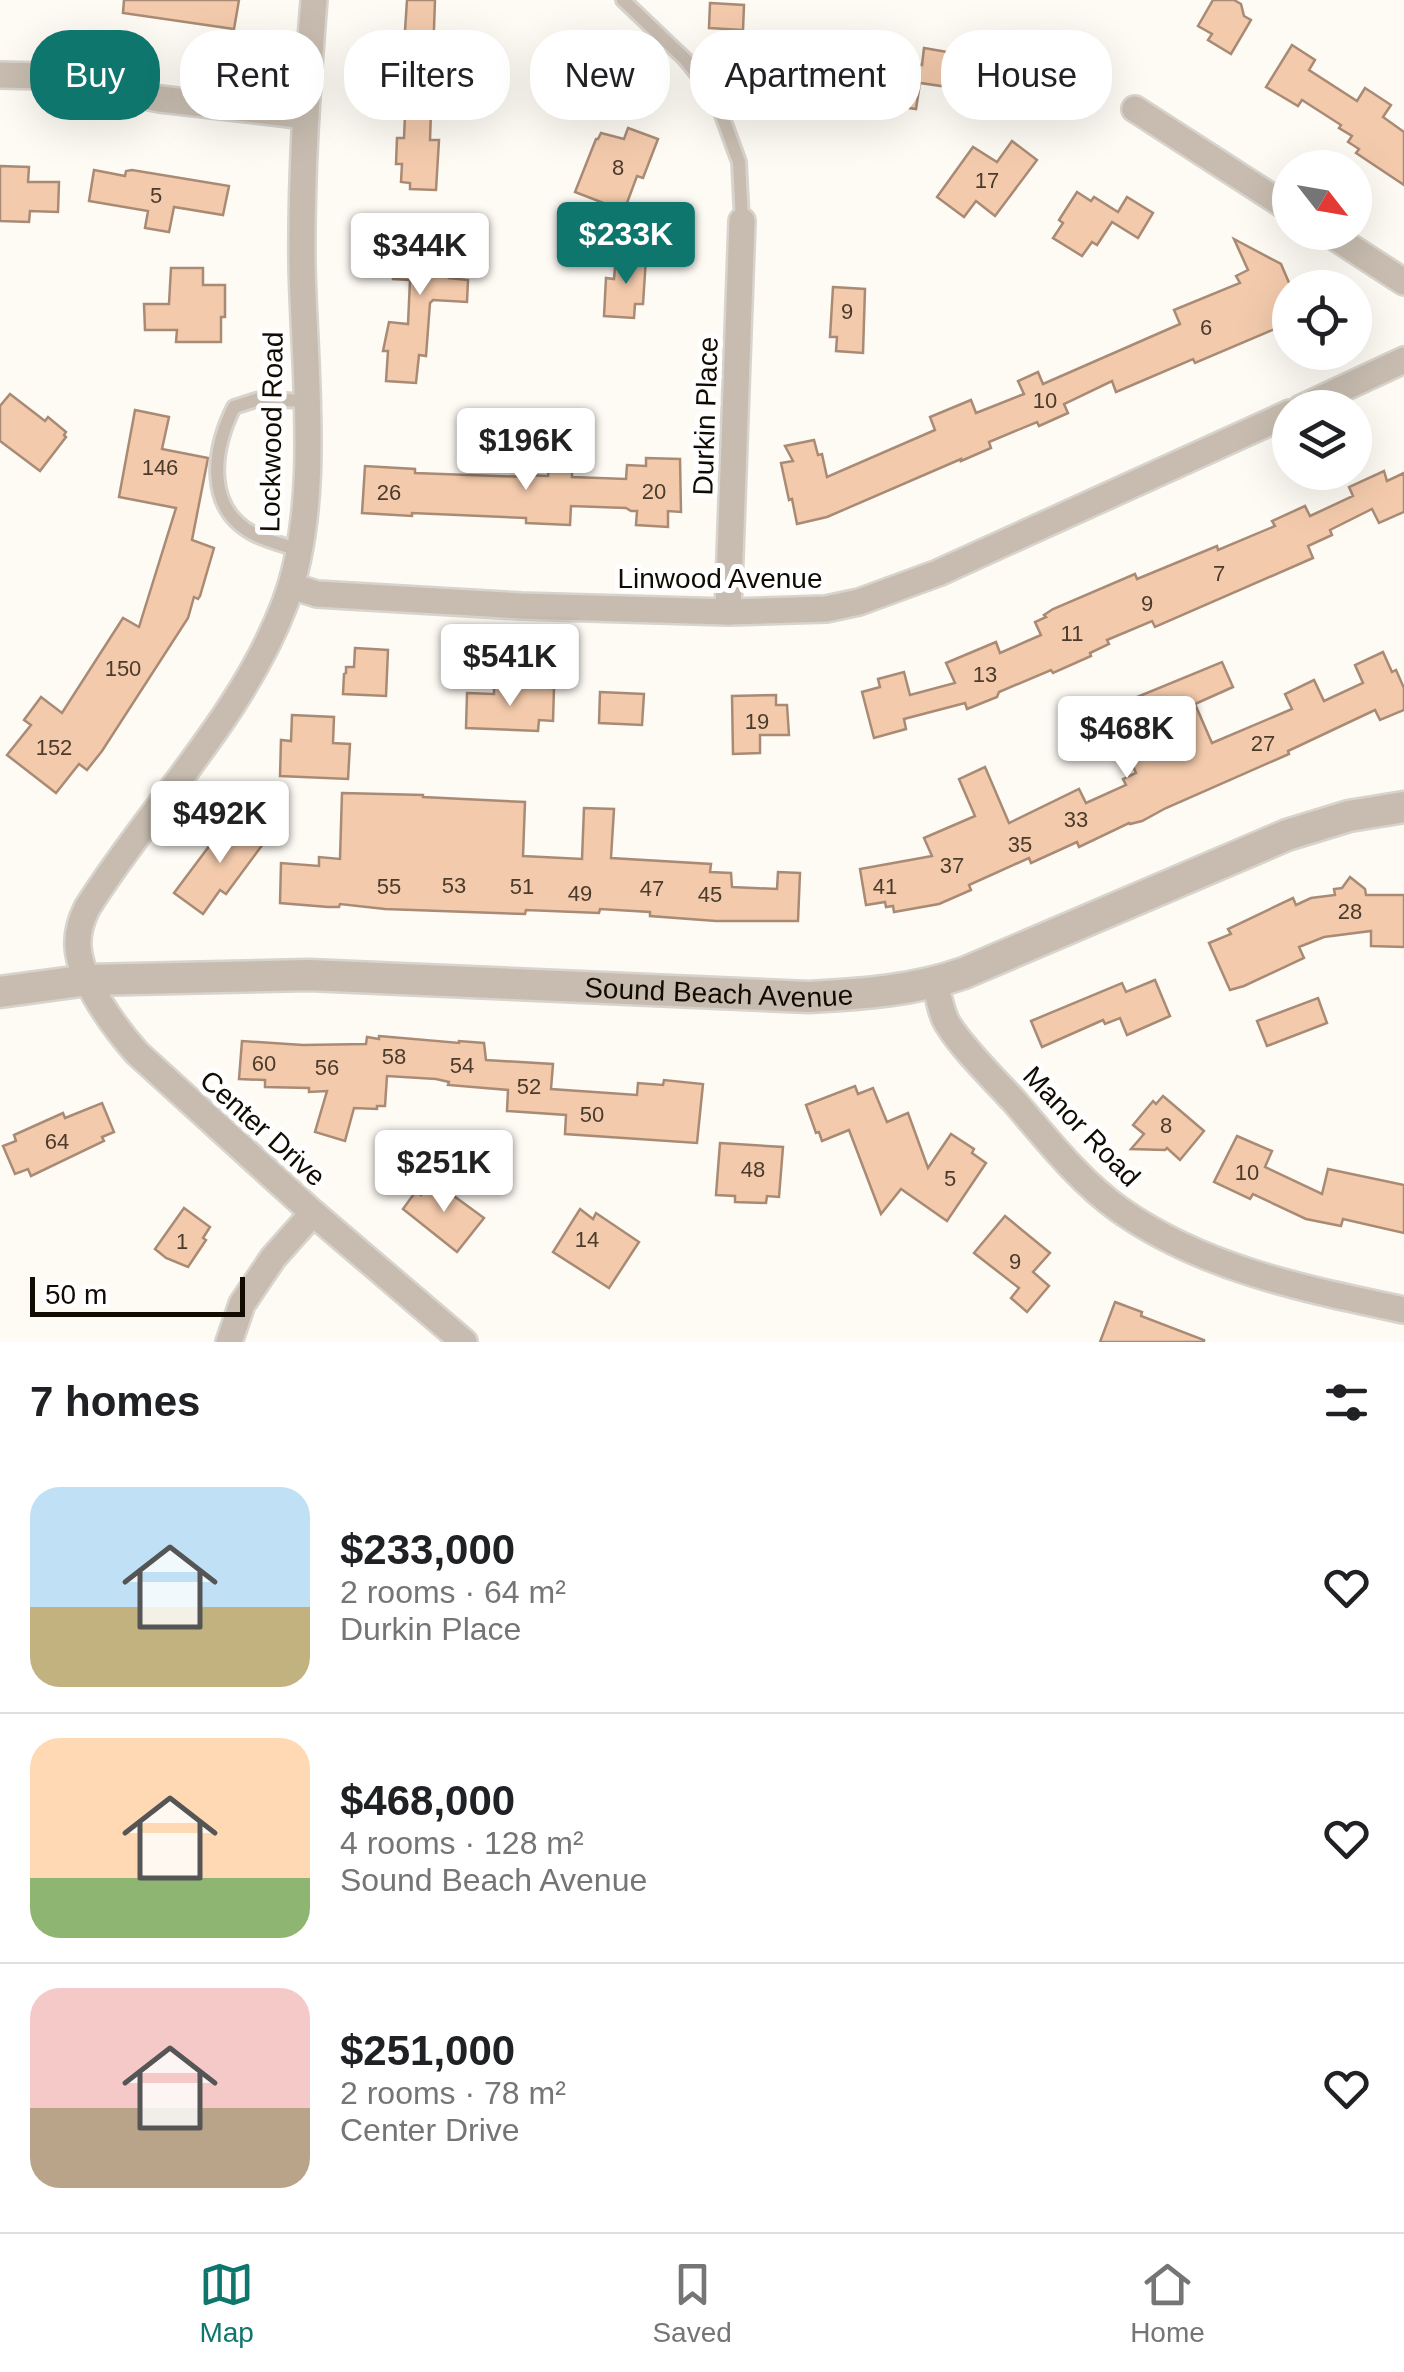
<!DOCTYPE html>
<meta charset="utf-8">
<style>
body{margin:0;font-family:Arial,sans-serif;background:#f2f2f2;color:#202124;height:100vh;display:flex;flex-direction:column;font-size:38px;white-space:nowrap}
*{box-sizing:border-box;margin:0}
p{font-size:32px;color:#757577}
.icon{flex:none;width:55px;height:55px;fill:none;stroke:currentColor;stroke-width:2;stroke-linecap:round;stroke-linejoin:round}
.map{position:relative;height:1342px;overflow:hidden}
.sheet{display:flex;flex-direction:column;background:#fff;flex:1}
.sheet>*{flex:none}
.banner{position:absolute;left:30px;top:30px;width:1345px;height:90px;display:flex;gap:20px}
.needle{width:65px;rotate:121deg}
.tools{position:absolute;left:1272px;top:150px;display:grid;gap:20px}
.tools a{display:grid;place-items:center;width:100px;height:100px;border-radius:50%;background:#fff;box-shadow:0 10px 40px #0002;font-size:50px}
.scale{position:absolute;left:30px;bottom:25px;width:215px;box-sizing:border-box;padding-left:10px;border:5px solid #110b02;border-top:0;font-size:28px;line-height:35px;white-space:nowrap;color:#110b02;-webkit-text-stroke:8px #fff;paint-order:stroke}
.price{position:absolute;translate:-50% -85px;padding:0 22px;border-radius:10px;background:#fff;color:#222;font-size:32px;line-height:65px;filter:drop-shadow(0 2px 5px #0008)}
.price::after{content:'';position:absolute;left:50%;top:60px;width:30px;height:22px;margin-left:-15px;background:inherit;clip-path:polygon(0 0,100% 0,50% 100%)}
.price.current{background:#0f766e;color:#fff}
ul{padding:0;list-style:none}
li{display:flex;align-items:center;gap:30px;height:250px;padding:0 30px}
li+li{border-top:2px solid #e0e0e0}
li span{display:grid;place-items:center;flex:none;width:280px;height:200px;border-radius:30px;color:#555}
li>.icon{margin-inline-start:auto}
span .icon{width:120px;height:120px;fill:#fffc;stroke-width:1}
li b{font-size:42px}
h2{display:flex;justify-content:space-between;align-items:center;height:120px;padding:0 30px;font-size:42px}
.pill{padding:0 35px;border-radius:40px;background:#fff;box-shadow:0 10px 40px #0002;font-size:35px;line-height:90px}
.pill.current{background:#0f766e;color:#fff}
.menu{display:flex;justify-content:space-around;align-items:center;height:140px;border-top:2px solid #e0e0e0;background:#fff;font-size:28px;color:#757577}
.menu a{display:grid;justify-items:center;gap:5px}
.menu .current{color:#0f766e}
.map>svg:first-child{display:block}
</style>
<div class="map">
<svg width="1404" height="1342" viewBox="0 0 1404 1342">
<rect width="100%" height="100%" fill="#fefaf4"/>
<g fill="#f3caac" stroke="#a98b75" stroke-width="2.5">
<polygon points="124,0 239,0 234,29 123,13"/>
<polygon points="407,0 435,0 430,140 439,140 436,190 410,189 410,183 401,182 402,164 396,164 397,138 404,138 406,92 401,92"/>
<polygon points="1213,0 1234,0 1241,4 1244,16 1251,20 1231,54 1208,40 1212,34 1198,26"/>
<polygon points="710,3 744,5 743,30 709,28"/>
<polygon points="1292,45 1315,60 1309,70 1357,101 1365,88 1391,105 1383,117 1404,132 1404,185 1356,153 1359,149 1348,142 1352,136 1339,128 1341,125 1302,100 1298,106 1266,87"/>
<polygon points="726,46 757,47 760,53 797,55 793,114 767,113 768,104 734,102 734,76 724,75"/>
<polygon points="924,48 953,53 948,87 920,83 916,109 881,104 883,89 857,85 862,55 922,65"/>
<polygon points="628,128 658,139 643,178 637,176 624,211 575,192 596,139 598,139 601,133 624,139"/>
<polygon points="1012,141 1037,160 995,216 976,201 964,217 937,197 973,147 997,162"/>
<polygon points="0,166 29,167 28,182 59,182 58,212 30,211 29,222 0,221"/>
<polygon points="94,170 125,176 126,171 132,170 229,186 223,215 174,207 169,232 145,228 148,211 89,201"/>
<polygon points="1077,192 1091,201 1094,197 1118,212 1127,197 1153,213 1138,238 1112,222 1097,245 1092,242 1082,256 1053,238 1063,223 1059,220"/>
<polygon points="423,225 449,226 449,278 468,280 467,302 433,300 430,303 426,356 419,355 416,383 386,381 388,351 383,351 389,322 408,324 410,280 393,279 395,237 422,238"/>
<polygon points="1234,239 1281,264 1290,285 1290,317 1275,324 1277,328 1195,363 1193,359 1116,392 1112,381 1064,404 1068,413 1039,426 1037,422 989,442 991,448 961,461 961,459 827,517 797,524 792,499 789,500 781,463 793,461 785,446 814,440 818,455 822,454 827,477 935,430 930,417 971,400 976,413 1024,394 1018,381 1038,372 1043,384 1180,324 1174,310 1240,283 1236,276 1248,270"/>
<polygon points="616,255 644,255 646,258 643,304 635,304 634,318 604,316 606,278 614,279"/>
<polygon points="171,268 203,268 203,285 225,285 225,317 221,317 221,342 176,342 177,330 145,330 144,304 169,304"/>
<polygon points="833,287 865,289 863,353 836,351 837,337 830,337"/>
<polygon points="10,394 45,421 48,417 66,432 64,435 66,437 40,471 0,441 0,406"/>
<polygon points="135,410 169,417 162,449 208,458 192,540 214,548 200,596 198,599 194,597 188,618 102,751 87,770 79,764 56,793 7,755 31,725 24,720 41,697 62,713 123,618 139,627 176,508 119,497"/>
<polygon points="646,458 680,459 681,512 668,511 668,527 636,525 637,511 631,511 626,508 571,506 570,525 526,523 526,518 412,513 412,516 362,513 365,466 415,469 415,473 527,477 527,475 548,476 549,464 572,465 572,477 626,479 627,465 646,466"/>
<polygon points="1384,471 1387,481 1404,473 1404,512 1379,523 1372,509 1330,530 1332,535 1308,546 1313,558 1155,627 1152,621 1107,640 1109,644 1090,653 1091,656 1053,673 1051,670 999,692 997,697 967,709 965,703 904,719 906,729 874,738 862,692 880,687 878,679 904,672 910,695 955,683 946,663 996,642 1000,653 1041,635 1035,622 1046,617 1044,615 1053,609 1135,574 1137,579 1217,546 1218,550 1275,526 1272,521 1305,506 1310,516 1353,496 1349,487"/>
<polygon points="355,648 388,650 386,696 343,694 344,674 346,673 346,667 354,667"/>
<polygon points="1383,652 1392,672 1396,670 1404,688 1404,710 1380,720 1375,710 1288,751 1289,754 1166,808 1142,821 1130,824 1129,823 1079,847 1077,842 1031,863 1029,858 969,885 971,890 939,904 894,912 893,906 886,907 885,902 866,905 860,869 932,856 924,838 975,816 959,779 985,767 1009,823 1079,789 1086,803 1126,785 1123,779 1136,773 1108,709 1222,662 1233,687 1195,704 1212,743 1292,709 1285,694 1314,680 1324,701 1363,683 1355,665"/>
<polygon points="494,686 554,688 553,721 539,720 538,731 466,728 467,693 494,694"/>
<polygon points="600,692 644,694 642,725 599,723"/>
<polygon points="776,695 776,705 787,705 789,735 760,735 760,753 733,754 732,696"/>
<polygon points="292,715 334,717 333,743 350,744 348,779 280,776 281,740 291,741"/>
<polygon points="342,793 423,795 423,797 525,802 523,856 582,859 584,808 614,809 611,858 711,864 710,872 731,873 732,887 777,889 778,872 800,873 798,921 716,921 650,916 650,912 600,909 599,913 526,910 525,914 385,909 340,904 339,907 328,907 280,903 281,863 319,866 319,857 340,859"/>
<polygon points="237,818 266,840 226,894 220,890 203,914 174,893 222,829 226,833"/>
<polygon points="1350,877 1365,889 1366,895 1404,895 1404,947 1371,946 1371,931 1324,937 1299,947 1304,958 1244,986 1230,990 1209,943 1231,934 1228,929 1293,898 1296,905 1311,898 1335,895 1334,889 1342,888"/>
<polygon points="1155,980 1170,1016 1127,1035 1120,1018 1105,1024 1103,1020 1042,1047 1031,1021 1122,983 1126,992"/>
<polygon points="1318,998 1327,1023 1267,1046 1257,1021"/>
<polygon points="379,1036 459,1043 459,1041 484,1043 486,1060 553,1064 551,1089 637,1095 638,1083 663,1085 664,1080 703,1084 697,1143 565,1134 566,1115 507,1111 508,1090 448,1085 449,1082 436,1079 387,1076 385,1106 377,1106 377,1109 354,1108 345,1141 315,1132 327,1091 309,1092 309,1088 265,1087 265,1080 239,1079 242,1041 303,1045 366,1044 367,1037 379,1039"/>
<polygon points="855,1086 858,1094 873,1088 887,1122 908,1113 928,1168 951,1134 974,1149 972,1153 986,1163 947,1221 901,1189 881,1214 849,1130 822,1141 819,1132 816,1133 806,1105"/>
<polygon points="1163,1096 1204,1131 1180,1160 1167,1148 1165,1150 1131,1149 1144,1134 1133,1125 1153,1101 1156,1104"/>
<polygon points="102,1103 114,1132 102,1137 104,1141 31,1176 28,1169 15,1174 3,1146 16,1141 14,1135 63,1113 65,1118"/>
<polygon points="1237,1136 1272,1151 1265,1167 1322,1194 1328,1169 1404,1185 1404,1233 1343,1219 1341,1226 1306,1219 1253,1194 1250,1199 1214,1182"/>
<polygon points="720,1143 783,1147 779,1197 767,1196 766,1203 735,1202 735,1196 716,1195"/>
<polygon points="432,1180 484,1218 457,1252 403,1209 416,1191 421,1195"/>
<polygon points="184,1208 210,1227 203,1238 206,1240 188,1267 166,1258 155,1249"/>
<polygon points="580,1209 593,1219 596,1213 639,1242 609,1288 553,1252"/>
<polygon points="1005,1216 1050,1253 1033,1272 1049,1286 1027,1312 1011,1298 1019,1288 974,1253"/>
<polygon points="1115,1302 1142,1312 1141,1316 1204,1340 1204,1342 1100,1342"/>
</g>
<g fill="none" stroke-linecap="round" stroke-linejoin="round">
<defs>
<g id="service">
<polyline points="623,0 685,59 715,96 739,162 742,221"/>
<path d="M299,550C284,545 267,541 254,534C204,508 213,449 234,407L259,399L306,401"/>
</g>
<g id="minor">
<path d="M314,0C307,88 301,176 302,265C304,369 322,505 285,603C242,717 151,806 87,908C81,920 77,933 78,947C80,981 115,1028 137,1053L313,1213L464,1342"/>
<polyline points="0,75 42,76 160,99 306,116"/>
<polyline points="1135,109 1290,209"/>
<polyline points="1327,232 1404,282"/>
<polyline points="1301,408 1404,360"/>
<polyline points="291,586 317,594 521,606 728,612 826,609 859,602 938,573 1290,413"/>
<polyline points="728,612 742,221"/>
<path d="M935,983C939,997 941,1015 949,1026C964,1050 994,1079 1014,1101C1046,1138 1079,1181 1120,1210C1204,1269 1305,1289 1404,1310"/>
<polyline points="229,1342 242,1304 273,1258 313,1213"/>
</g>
<g id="tertiary">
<path id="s1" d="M0,992L88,980L309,975L809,997C862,994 913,991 964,973L1287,835L1349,816L1404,807"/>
</g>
</defs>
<use href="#service" stroke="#d8d4cd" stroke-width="18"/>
<use href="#minor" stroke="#d8d4cd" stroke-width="30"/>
<use href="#tertiary" stroke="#d8d4cd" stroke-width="35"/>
<use href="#service" stroke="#c7bcaf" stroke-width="12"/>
<use href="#minor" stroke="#c7bcaf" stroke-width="25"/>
<use href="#tertiary" stroke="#c7bcaf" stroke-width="30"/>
</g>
<g text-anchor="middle" stroke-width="10" stroke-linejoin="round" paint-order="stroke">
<g font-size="22" fill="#4a3b2c">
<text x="618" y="175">8</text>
<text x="987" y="188">17</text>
<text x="156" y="203">5</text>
<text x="847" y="319">9</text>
<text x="1206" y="335">6</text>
<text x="1045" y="408">10</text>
<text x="160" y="475">146</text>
<text x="654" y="499">20</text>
<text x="389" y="500">26</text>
<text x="1219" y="581">7</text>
<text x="1147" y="611">9</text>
<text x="1072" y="641">11</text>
<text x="123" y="676">150</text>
<text x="985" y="682">13</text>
<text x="757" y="729">19</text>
<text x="1263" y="751">27</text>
<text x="54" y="755">152</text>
<text x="1076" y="827">33</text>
<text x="1020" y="852">35</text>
<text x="952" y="873">37</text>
<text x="454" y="893">53</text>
<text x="389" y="894">55</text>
<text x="522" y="894">51</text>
<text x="885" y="894">41</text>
<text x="652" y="896">47</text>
<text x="580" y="901">49</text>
<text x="710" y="902">45</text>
<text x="1350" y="919">28</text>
<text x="394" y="1064">58</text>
<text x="264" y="1071">60</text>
<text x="462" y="1073">54</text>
<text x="327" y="1075">56</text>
<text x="529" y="1094">52</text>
<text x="592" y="1122">50</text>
<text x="1166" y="1133">8</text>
<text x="57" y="1149">64</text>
<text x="753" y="1177">48</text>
<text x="1247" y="1180">10</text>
<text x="950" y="1186">5</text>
<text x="587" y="1247">14</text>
<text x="182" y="1249">1</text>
<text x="1015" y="1269">9</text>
</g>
<g font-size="28" fill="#110b02" stroke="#fff">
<text transform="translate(705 416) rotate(-88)" y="10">Durkin Place</text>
<text transform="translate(271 432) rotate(-89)" y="10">Lockwood Road</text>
<text x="720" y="588">Linwood Avenue</text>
<text dy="10" stroke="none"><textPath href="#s1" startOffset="720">Sound Beach Avenue</textPath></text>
<text transform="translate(1082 1126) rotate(46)" y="10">Manor Road</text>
<text transform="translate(263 1128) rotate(42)" y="10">Center Drive</text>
</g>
</g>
</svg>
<div class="tools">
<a><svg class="needle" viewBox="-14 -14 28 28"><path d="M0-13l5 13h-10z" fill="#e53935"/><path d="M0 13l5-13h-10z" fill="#757577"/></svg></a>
<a><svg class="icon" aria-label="locate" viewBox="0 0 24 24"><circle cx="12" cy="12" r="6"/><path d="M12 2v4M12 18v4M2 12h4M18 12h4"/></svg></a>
<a><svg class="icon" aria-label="layers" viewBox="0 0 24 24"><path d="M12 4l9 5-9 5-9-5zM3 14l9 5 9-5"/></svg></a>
</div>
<div class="scale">50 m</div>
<b class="price current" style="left:626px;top:287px">$233K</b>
<b class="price" style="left:420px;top:298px">$344K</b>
<b class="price" style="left:526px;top:493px">$196K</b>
<b class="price" style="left:510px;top:709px">$541K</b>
<b class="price" style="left:1127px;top:781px">$468K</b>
<b class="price" style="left:220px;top:866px">$492K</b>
<b class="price" style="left:444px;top:1215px">$251K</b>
<div class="banner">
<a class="pill current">Buy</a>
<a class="pill">Rent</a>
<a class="pill">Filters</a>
<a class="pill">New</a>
<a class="pill">Apartment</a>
<a class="pill">House</a>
</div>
</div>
<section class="sheet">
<h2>7 homes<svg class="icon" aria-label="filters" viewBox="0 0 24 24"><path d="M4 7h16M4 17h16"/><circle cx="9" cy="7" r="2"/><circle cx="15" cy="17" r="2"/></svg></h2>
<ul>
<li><span style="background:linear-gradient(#bfe0f5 60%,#c2b280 0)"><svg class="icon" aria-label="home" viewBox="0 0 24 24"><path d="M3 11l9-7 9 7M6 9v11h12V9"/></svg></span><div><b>$233,000</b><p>2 rooms · 64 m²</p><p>Durkin Place</p></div><svg class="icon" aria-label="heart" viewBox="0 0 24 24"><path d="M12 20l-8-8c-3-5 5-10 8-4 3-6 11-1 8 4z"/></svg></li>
<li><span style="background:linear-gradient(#ffd9b3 70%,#8fb573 0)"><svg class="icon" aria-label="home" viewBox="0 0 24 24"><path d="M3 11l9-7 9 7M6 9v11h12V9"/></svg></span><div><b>$468,000</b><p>4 rooms · 128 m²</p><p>Sound Beach Avenue</p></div><svg class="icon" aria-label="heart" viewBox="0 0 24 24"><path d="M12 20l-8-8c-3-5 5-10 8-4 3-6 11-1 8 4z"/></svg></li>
<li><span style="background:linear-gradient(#f6c9c9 60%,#b9a48a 0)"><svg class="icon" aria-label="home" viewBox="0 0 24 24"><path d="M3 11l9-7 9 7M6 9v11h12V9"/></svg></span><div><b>$251,000</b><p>2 rooms · 78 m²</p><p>Center Drive</p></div><svg class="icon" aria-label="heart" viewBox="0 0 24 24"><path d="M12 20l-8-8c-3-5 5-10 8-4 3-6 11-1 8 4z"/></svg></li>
</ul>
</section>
<nav class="menu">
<a class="current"><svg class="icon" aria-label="map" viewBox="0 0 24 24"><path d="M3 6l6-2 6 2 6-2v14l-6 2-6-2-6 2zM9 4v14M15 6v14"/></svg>Map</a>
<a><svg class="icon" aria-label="saved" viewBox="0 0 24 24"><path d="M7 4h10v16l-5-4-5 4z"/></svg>Saved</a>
<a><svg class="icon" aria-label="home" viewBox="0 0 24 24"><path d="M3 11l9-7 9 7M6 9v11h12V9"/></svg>Home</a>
</nav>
